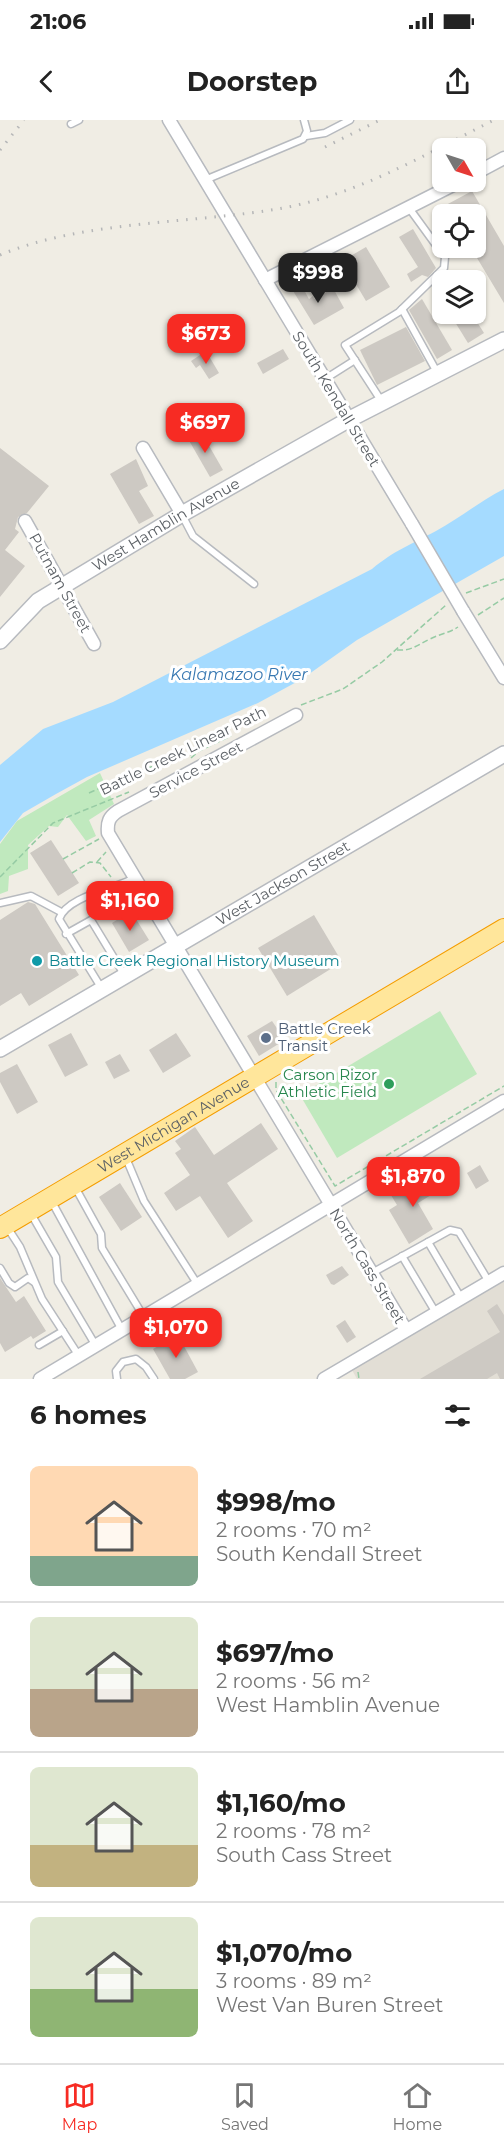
<!DOCTYPE html>
<meta charset="utf-8">
<style>
body{margin:0;font-family:Montserrat,sans-serif;background:#f6f6f6;color:#222;height:100vh;display:flex;flex-direction:column;font-size:22px;white-space:nowrap}
*{box-sizing:border-box;margin:0}
p{font-size:20px;color:#767676}
.icon{flex:none;width:33px;height:33px;fill:none;stroke:currentColor;stroke-width:2;stroke-linecap:round;stroke-linejoin:round}
.map{position:relative;height:1259px;overflow:hidden}
.drawer{display:flex;flex-direction:column;background:#fff;flex:1}
.drawer>*{flex:none}
.needle{width:39px;rotate:129deg}
.tools{position:absolute;left:432px;top:18px;display:grid;gap:12px}
.tools a{display:grid;place-items:center;width:54px;height:54px;border-radius:9px;background:#fff;box-shadow:0 2px 4px #0004;font-size:30px}
.price{position:absolute;translate:-50% -51px;padding:0 14px;border-radius:12px;background:#f72b23;color:#fff;font-size:20px;line-height:39px;filter:drop-shadow(0 2px 3px #0008)}
.price::after{content:'';position:absolute;left:50%;top:36px;width:18px;height:14px;margin-left:-9px;background:inherit;clip-path:polygon(0 0,100% 0,50% 100%)}
.price.current{background:#222;color:#fff}
ul{padding:0;list-style:none}
li{display:flex;align-items:center;gap:18px;height:150px;padding:0 30px}
li+li{border-top:2px solid #e0e0e0}
li span{display:grid;place-items:center;flex:none;width:168px;height:120px;border-radius:9px;color:#555}
li>.icon{margin-inline-start:auto}
span .icon{width:72px;height:72px;fill:#fffc;stroke-width:1}
li b{font-size:26px}
h2{display:flex;justify-content:space-between;align-items:center;height:72px;padding:0 30px;font-size:26px}
.status{display:flex;justify-content:space-between;align-items:center;height:42px;padding:0 30px;background:#fff;direction:ltr}
.status svg{height:16px;fill:currentColor}
header{display:flex;justify-content:space-between;align-items:center;height:78px;padding:0 30px;background:#fff;font-size:27px;font-weight:700}
.dock{display:flex;justify-content:space-around;align-items:center;height:84px;border-top:2px solid #e0e0e0;background:#fff;font-size:16px;color:#767676}
.dock a{display:grid;justify-items:center;gap:3px}
.dock .current{color:#f72b23}
.map>svg:first-child{display:block}
</style>
<div class="status"><b>21:06</b><svg viewBox="0 0 49 12"><path d="M0 12V9h3v3zM5 12V6h3v6zM10 12V3h3v9zM15 12V0h3v12zM26 1h20v11H26zM47 4h2v5h-2z"/></svg></div>
<header><svg class="icon" aria-label="back" viewBox="0 0 24 24"><path d="M15 5l-7 7 7 7"/></svg>Doorstep<svg class="icon" aria-label="share" viewBox="0 0 24 24"><path d="M12 15V3M7 8l5-5 5 5M5 13v7h14v-7"/></svg></header>
<div class="map">
<svg width="504" height="1259" viewBox="0 0 504 1259">
<rect width="100%" height="100%" fill="#f0ede4"/>
<polygon fill="#e2ded5" points="504,1160 504,1259 357,1259 352,1250"/>
<g fill="#c0e9be">
<polygon points="100,653 114,684 89,700 96,716 86,721 67,695 58,707 49,706 28,725 28,749 9,756 8,771 0,774 0,724 17,701"/>
<polygon points="440,891 477,954 337,1038 300,975"/>
</g>
<path fill="#a5dbff" d="M504,369V436L357,520L302,559L258,583L87,657L56,674L23,693L0,722V645L43,609L113,582L372,449C395,430 410,425 436,411C460,398 480,381 504,369Z"/>
<g fill="#cdc9c3">
<polygon points="472,71 504,126 504,183 471,128 476,128 476,94 452,94 446,85"/>
<polygon points="413,109 436,148 428,157 422,155 411,162 407,154 418,147 399,117"/>
<polygon points="366,127 390,167 366,181 342,141"/>
<polygon points="299,161 309,179 313,176 314,179 333,168 344,188 314,205 290,166"/>
<polygon points="422,179 452,230 437,239 409,190"/>
<polygon points="450,194 472,194 484,213 468,223"/>
<polygon points="406,207 425,241 377,265 360,230"/>
<polygon points="283,229 289,239 263,254 257,243"/>
<polygon points="206,231 219,253 209,259 200,245 196,248 191,241"/>
<polygon points="200,310 223,350 210,357 187,317"/>
<polygon points="0,328 49,366 27,393 18,397 15,409 19,412 5,430 25,446 0,477"/>
<polygon points="136,339 148,366 139,371 154,396 139,404 110,354"/>
<polygon points="51,720 79,763 58,776 30,733"/>
<polygon points="28,782 35,784 79,855 29,886 21,873 0,886 0,800"/>
<polygon points="131,791 149,820 129,832 112,803"/>
<polygon points="314,795 342,842 287,876 258,828"/>
<polygon points="272,901 285,920 259,936 247,916"/>
<polygon points="71,913 88,945 65,957 48,925"/>
<polygon points="176,913 191,936 163,953 149,930"/>
<polygon points="120,934 130,951 114,959 105,942"/>
<polygon points="17,944 38,982 17,994 0,962 0,953"/>
<polygon points="261,1003 278,1029 227,1063 253,1101 228,1118 200,1076 176,1091 164,1073 190,1055 175,1033 181,1029 175,1021 195,1007 214,1035"/>
<polygon points="480,1045 489,1061 476,1069 467,1053"/>
<polygon points="429,1055 430,1058 433,1056 441,1069 418,1083 433,1109 409,1124 389,1090 397,1085 389,1072 403,1064 407,1072"/>
<polygon points="120,1063 142,1097 121,1111 99,1077"/>
<polygon points="342,1146 349,1155 334,1165 331,1164 326,1155"/>
<polygon points="0,1158 16,1182 24,1176 46,1211 33,1219 31,1216 5,1232 0,1223"/>
<polygon points="497,1184 504,1195 504,1259 500,1259 497,1253 487,1259 420,1259 500,1212 487,1191"/>
<polygon points="345,1200 356,1217 347,1223 336,1206"/>
<polygon points="178,1215 198,1252 185,1259 170,1259 153,1229"/>
</g>
<g fill="none" stroke-linecap="round" stroke-linejoin="round">
<defs>
<g id="service">
<polyline points="71,4 79,0"/>
<polyline points="306,16 325,13 350,0"/>
<polyline points="205,60 303,19 307,11 304,0"/>
<polyline points="402,189 438,254"/>
<polyline points="325,259 355,240"/>
<polyline points="382,282 345,225 399,192 444,148 445,137 441,132 409,88"/>
<polyline points="182,395 193,416 254,464"/>
<polyline points="0,783 31,776 61,792"/>
<polyline points="66,814 91,800 125,856"/>
<path d="M102,869L59,799C67,776 115,769 135,758"/>
<polyline points="126,1038 144,1081 198,1165"/>
<polyline points="75,1067 101,1114 102,1128 144,1197"/>
<polyline points="52,1082 122,1210"/>
<polyline points="30,1092 56,1137 58,1162 96,1226"/>
<polyline points="7,1107 20,1127 42,1179 79,1236"/>
<polyline points="428,1122 461,1178"/>
<polyline points="402,1136 436,1193"/>
<polyline points="0,1148 9,1163 15,1167 28,1158 34,1162"/>
<polyline points="372,1153 450,1110 459,1112 489,1162"/>
<polyline points="39,1225 63,1211"/>
<polyline points="117,1259 116,1251 123,1242 136,1239 146,1247 154,1259"/>
</g>
<g id="minor">
<polyline points="169,0 412,404"/>
<polyline points="476,53 504,38"/>
<polyline points="265,160 459,62"/>
<polyline points="143,328 182,394"/>
<polyline points="25,401 94,524"/>
<polyline points="463,491 504,558"/>
<path d="M296,595L118,691C109,697 107,702 108,713L406,1210"/>
<polyline points="40,1259 504,981"/>
<polyline points="324,1259 504,1153"/>
</g>
<g id="tertiary">
<path id="s1" d="M0,521L38,481L182,394L348,300L504,220"/>
<path id="s2" d="M0,929L504,634"/>
</g>
<g id="trunk">
<path id="s3" d="M0,1108L504,809"/>
</g>
</defs>
<use href="#service" stroke="#b7babf" stroke-width="9"/>
<use href="#minor" stroke="#b7babf" stroke-width="15"/>
<use href="#tertiary" stroke="#b7babf" stroke-width="18"/>
<use href="#trunk" stroke="#f49d00" stroke-width="22"/>
<g stroke="#96cba4" stroke-width="1.5" stroke-dasharray="6 3" stroke-linecap="butt">
<polyline points="466,473 504,459"/>
<polyline points="478,495 504,478"/>
<path d="M397,530C412,531 417,525 430,519C440,514 449,513 458,507"/>
<polyline points="301,585 343,569 382,542 446,485"/>
<polyline points="191,638 199,631 231,616"/>
<polyline points="89,673 138,651 196,633"/>
<polyline points="63,739 99,719"/>
<polyline points="97,742 106,732"/>
<polyline points="72,753 90,742 100,743 111,757"/>
<polyline points="0,757 53,703 129,672"/>
<polyline points="276,962 276,970 335,1066 504,966"/>
<polyline points="358,1252 359,1259"/>
</g>
<use href="#service" stroke="#fff" stroke-width="6"/>
<use href="#minor" stroke="#fff" stroke-width="12"/>
<use href="#tertiary" stroke="#fff" stroke-width="15"/>
<use href="#trunk" stroke="#ffe69b" stroke-width="20"/>
<g stroke="#b5b6b7" stroke-width="3" stroke-dasharray="1.5 8" stroke-linecap="butt">
<polyline points="325,27 380,0"/>
<polyline points="0,30 24,0"/>
<path d="M0,135C84,100 193,104 283,88C359,74 426,34 494,0"/>
</g>
<defs>
<polyline id="minor-bridge" points="412,404 463,491"/>
</defs>
<use href="#minor-bridge" stroke="#b7babf" stroke-width="15" stroke-linecap="butt"/>
<use href="#minor-bridge" stroke="#fff" stroke-width="12"/>
</g>
<circle fill="#0f9aa8" stroke="#fff" stroke-width="2" cx="37" cy="841" r="6"/>
<circle fill="#5c6f8a" stroke="#fff" stroke-width="2" cx="266" cy="918" r="6"/>
<circle fill="#2e9e5b" stroke="#fff" stroke-width="2" cx="389" cy="964" r="6"/>
<g text-anchor="middle" stroke-width="6" stroke-linejoin="round" paint-order="stroke">
<g font-size="15" fill="#5c6166" stroke="#fff">
<text transform="translate(336 279) rotate(59)" y="5">South Kendall Street</text>
<text dy="5" stroke="none"><textPath href="#s1" startOffset="204">West Hamblin Avenue</textPath></text>
<text transform="translate(60 463) rotate(61)" y="5">Putnam Street</text>
<text transform="translate(183 631) rotate(-26)" y="5">Battle Creek Linear Path</text>
<text transform="translate(196 650) rotate(-28)" y="5">Service Street</text>
<text dy="5" stroke="none"><textPath href="#s2" startOffset="328">West Jackson Street</textPath></text>
<text dy="5" stroke="none"><textPath href="#s3" startOffset="202">West Michigan Avenue</textPath></text>
<text transform="translate(367 1146) rotate(59)" y="5">North Cass Street</text>
</g>
<g font-size="15" fill="#0d838f" stroke="#fff" text-anchor="start">
<text x="49" y="846">Battle Creek Regional History Museum</text>
</g>
<g font-size="15" fill="#4e5e75" stroke="#fff" text-anchor="start">
<text x="278" y="914">Battle Creek<tspan x="278" dy="17">Transit</tspan></text>
</g>
<g font-size="15" fill="#27864d" stroke="#fff" text-anchor="end">
<text x="377" y="960">Carson Rizor<tspan x="377" dy="17">Athletic Field</tspan></text>
</g>
<g font-size="16" font-style="italic" fill="#3677b1" stroke="#fff">
<text x="239" y="560">Kalamazoo River</text>
</g>
</g>
</svg>
<div class="tools">
<a><svg class="needle" viewBox="-14 -14 28 28"><path d="M0-13l5 13h-10z" fill="#e53935"/><path d="M0 13l5-13h-10z" fill="#767676"/></svg></a>
<a><svg class="icon" aria-label="locate" viewBox="0 0 24 24"><circle cx="12" cy="12" r="6"/><path d="M12 2v4M12 18v4M2 12h4M18 12h4"/></svg></a>
<a><svg class="icon" aria-label="layers" viewBox="0 0 24 24"><path d="M12 4l9 5-9 5-9-5zM3 14l9 5 9-5"/></svg></a>
</div>
<b class="price current" style="left:318px;top:184px">$998</b>
<b class="price" style="left:206px;top:245px">$673</b>
<b class="price" style="left:205px;top:334px">$697</b>
<b class="price" style="left:130px;top:812px">$1,160</b>
<b class="price" style="left:413px;top:1088px">$1,870</b>
<b class="price" style="left:176px;top:1239px">$1,070</b>
</div>
<section class="drawer">
<h2>6 homes<svg class="icon" aria-label="filters" viewBox="0 0 24 24"><path d="M4 7h16M4 17h16"/><circle cx="9" cy="7" r="2"/><circle cx="15" cy="17" r="2"/></svg></h2>
<ul>
<li><span style="background:linear-gradient(#ffd9b3 75%,#7fa58c 0)"><svg class="icon" aria-label="home" viewBox="0 0 24 24"><path d="M3 11l9-7 9 7M6 9v11h12V9"/></svg></span><div><b>$998/mo</b><p>2 rooms · 70 m²</p><p>South Kendall Street</p></div></li>
<li><span style="background:linear-gradient(#dfe7d0 60%,#b9a48a 0)"><svg class="icon" aria-label="home" viewBox="0 0 24 24"><path d="M3 11l9-7 9 7M6 9v11h12V9"/></svg></span><div><b>$697/mo</b><p>2 rooms · 56 m²</p><p>West Hamblin Avenue</p></div></li>
<li><span style="background:linear-gradient(#dfe7d0 65%,#c2b280 0)"><svg class="icon" aria-label="home" viewBox="0 0 24 24"><path d="M3 11l9-7 9 7M6 9v11h12V9"/></svg></span><div><b>$1,160/mo</b><p>2 rooms · 78 m²</p><p>South Cass Street</p></div></li>
<li><span style="background:linear-gradient(#dfe7d0 60%,#8fb573 0)"><svg class="icon" aria-label="home" viewBox="0 0 24 24"><path d="M3 11l9-7 9 7M6 9v11h12V9"/></svg></span><div><b>$1,070/mo</b><p>3 rooms · 89 m²</p><p>West Van Buren Street</p></div></li>
</ul>
</section>
<nav class="dock">
<a class="current"><svg class="icon" aria-label="map" viewBox="0 0 24 24"><path d="M3 6l6-2 6 2 6-2v14l-6 2-6-2-6 2zM9 4v14M15 6v14"/></svg>Map</a>
<a><svg class="icon" aria-label="saved" viewBox="0 0 24 24"><path d="M7 4h10v16l-5-4-5 4z"/></svg>Saved</a>
<a><svg class="icon" aria-label="home" viewBox="0 0 24 24"><path d="M3 11l9-7 9 7M6 9v11h12V9"/></svg>Home</a>
</nav>
